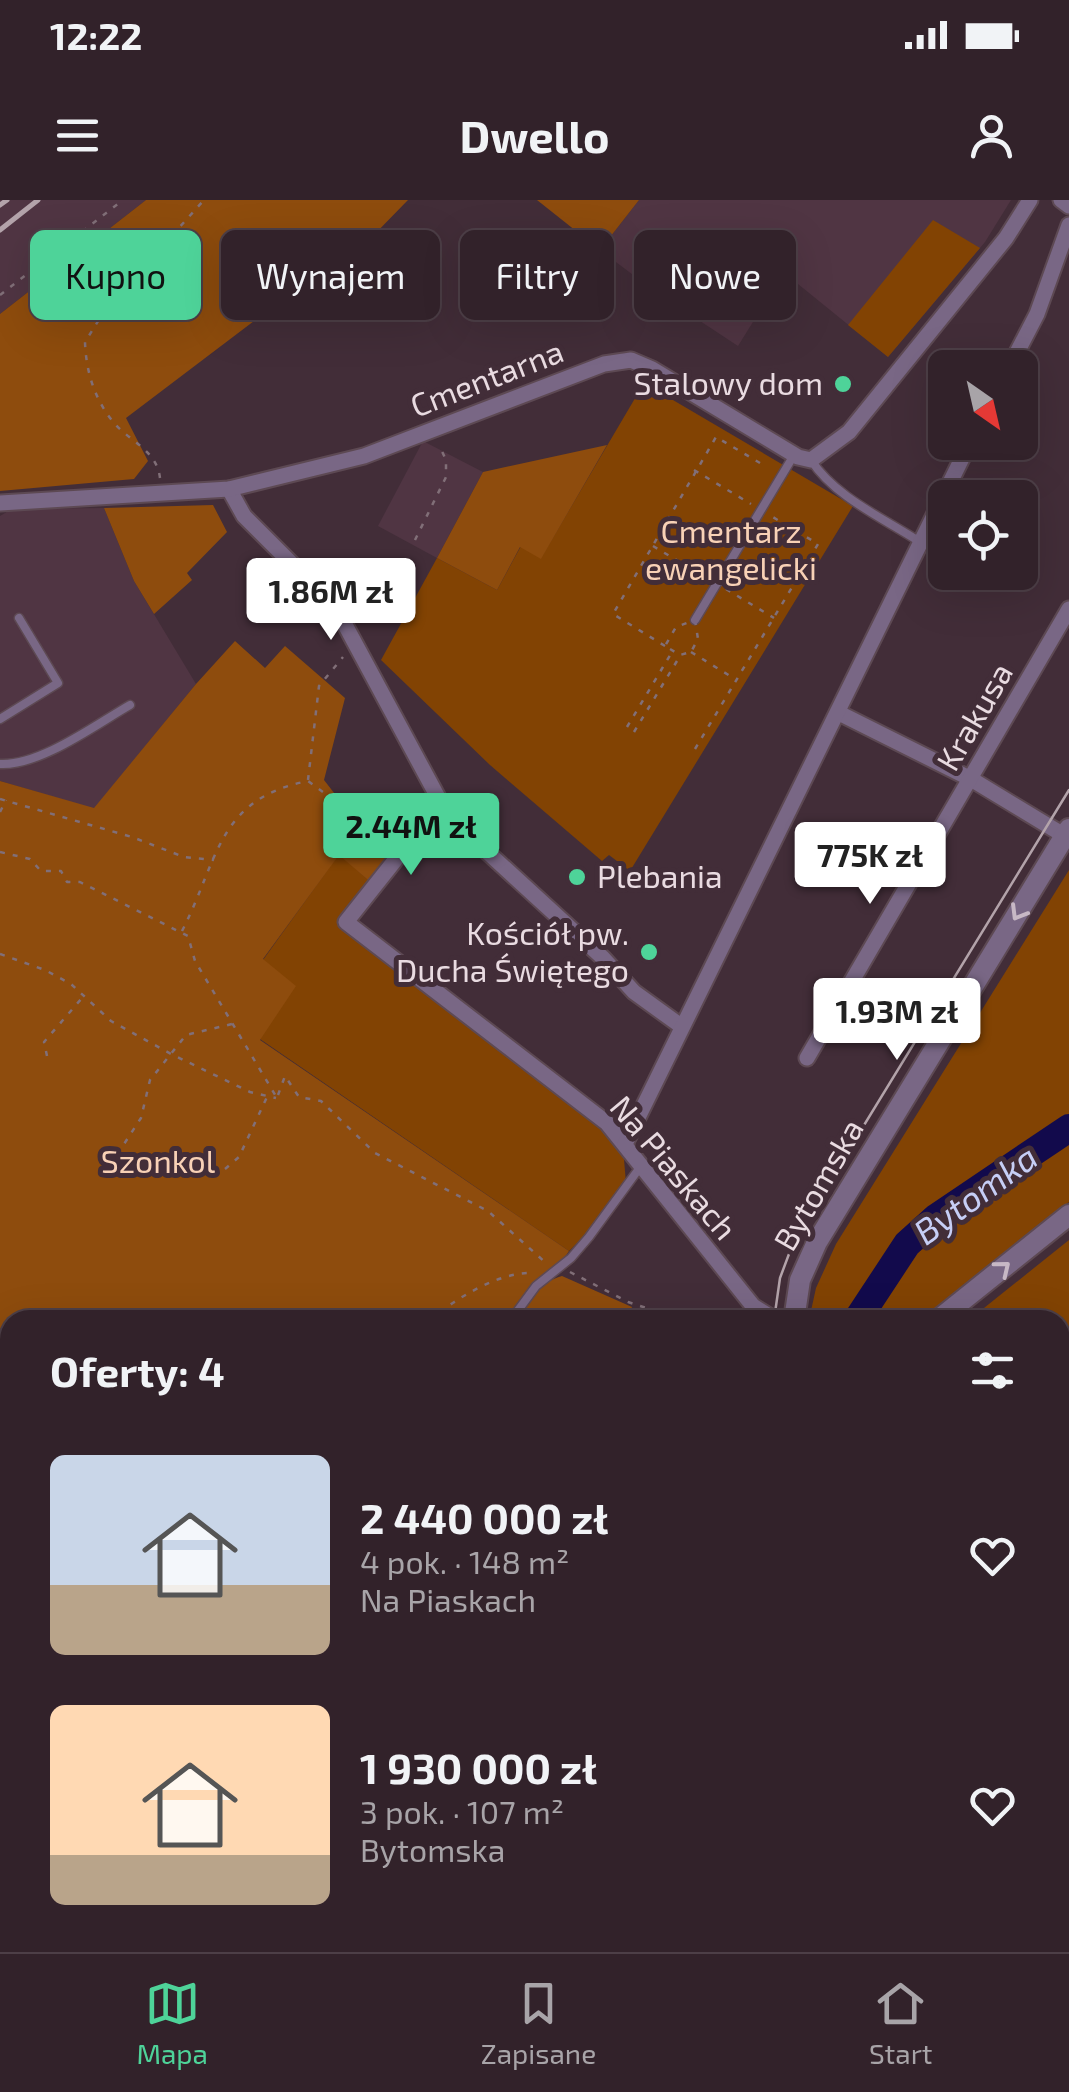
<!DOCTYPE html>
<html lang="pl">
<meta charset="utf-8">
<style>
body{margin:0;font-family:"Exo 2",sans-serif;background:#3a2a32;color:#f1f3f6;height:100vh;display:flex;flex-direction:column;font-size:38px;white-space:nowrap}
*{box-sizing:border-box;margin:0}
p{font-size:32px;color:#a8a4a8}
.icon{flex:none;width:55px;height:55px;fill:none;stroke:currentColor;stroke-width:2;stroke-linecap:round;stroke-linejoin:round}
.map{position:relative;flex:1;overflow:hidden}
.sheet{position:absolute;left:0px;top:1110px;width:1070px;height:642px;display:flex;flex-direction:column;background:#32222a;border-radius:30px 30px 0 0;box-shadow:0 10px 40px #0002,0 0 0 2px #4d3f47}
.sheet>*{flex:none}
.hud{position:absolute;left:30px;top:30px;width:1010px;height:90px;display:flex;gap:20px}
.needle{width:65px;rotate:146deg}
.controls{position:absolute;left:928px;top:150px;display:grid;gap:20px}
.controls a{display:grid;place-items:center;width:110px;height:110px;border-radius:15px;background:#32222a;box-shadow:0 10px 40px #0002,0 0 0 2px #4d3f47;font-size:50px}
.price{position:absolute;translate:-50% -85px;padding:0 22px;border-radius:10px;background:#fff;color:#222;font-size:32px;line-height:65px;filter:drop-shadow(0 2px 5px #0008)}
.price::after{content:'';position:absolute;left:50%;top:60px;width:30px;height:22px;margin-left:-15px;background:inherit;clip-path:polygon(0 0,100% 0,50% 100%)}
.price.selected{background:#4ed399;color:#111}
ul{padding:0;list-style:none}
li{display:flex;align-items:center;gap:30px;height:250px;padding:0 50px}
li span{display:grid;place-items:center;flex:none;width:280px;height:200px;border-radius:15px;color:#555}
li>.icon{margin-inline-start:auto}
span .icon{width:120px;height:120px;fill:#fffc;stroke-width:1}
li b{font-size:42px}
h2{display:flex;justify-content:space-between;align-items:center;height:120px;padding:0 50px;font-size:42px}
.pill{padding:0 35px;border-radius:15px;background:#32222a;box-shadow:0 10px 40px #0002,0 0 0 2px #4d3f47;font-size:35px;line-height:90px}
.pill.selected{background:#4ed399;color:#111}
.status{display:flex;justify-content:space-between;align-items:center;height:70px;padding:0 50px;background:#32222a;direction:ltr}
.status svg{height:28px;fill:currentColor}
header{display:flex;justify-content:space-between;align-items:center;height:130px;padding:0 50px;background:#32222a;font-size:45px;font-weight:700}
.tabs{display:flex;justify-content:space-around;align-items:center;height:140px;border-top:2px solid #4d3f47;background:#32222a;font-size:28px;color:#a8a4a8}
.tabs a{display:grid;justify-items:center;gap:5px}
.tabs .selected{color:#4ed399}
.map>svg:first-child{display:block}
</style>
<div class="status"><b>12:22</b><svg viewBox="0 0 49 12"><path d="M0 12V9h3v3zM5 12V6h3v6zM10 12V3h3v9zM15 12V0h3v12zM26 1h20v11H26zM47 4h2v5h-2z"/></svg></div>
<header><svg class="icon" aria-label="menu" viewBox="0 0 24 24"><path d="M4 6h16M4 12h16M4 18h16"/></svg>Dwello<svg class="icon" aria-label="person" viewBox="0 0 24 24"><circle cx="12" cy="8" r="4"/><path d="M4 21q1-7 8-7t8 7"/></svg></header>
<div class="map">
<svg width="1069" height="1752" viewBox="0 0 1069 1752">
<rect width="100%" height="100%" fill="#422d38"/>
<g fill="#503543">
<polygon points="0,0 146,0 0,114"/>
<polygon points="639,0 1011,0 985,42 888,157 798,84 786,69 738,146 653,90 600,50"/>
<polygon points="423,241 483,272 437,358 378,326"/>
<polygon points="104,308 134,381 196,484 94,609 0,581 0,316 12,309"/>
</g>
<g fill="#824303">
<polygon points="933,20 980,48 888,157 848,125"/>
<polygon points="644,183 853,306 630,671 609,655 602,661 490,565 381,460 437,358 497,390 521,346 541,358"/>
<polygon points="339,654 375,686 348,726 622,936 626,983 594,1027 569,1051 260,839 295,786 263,760"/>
<polygon points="1069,670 1069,917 925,1009 890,1045 857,1112 843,1120 809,1120 816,1088 836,1044"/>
<path d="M1069,937V1002L922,1120H872L880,1114C881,1107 881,1097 883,1091C900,1033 1019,968 1069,937Z"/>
<polygon points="1069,1040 1069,1341 1060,1336 1060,1120 969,1120"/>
<polygon points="1060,1505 1069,1509 1069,1752 521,1752 533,1742 1060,1742"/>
</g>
<g fill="#8e4c0d">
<polygon points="146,0 408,0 329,81 266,112 126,218 148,261 134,279 0,291 0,114"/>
<polygon points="537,0 639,0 600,50"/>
<polygon points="607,245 541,359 520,347 497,390 437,358 483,272"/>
<polygon points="213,305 227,332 187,373 192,380 154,414 134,381 104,308"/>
<polygon points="235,441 265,468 285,446 345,498 324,580 394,670 375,686 339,655 263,759 296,786 260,840 569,1051 561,1063 533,1085 509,1120 10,1120 10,1742 256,1743 237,1752 0,1752 0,581 94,608 196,484"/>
<path d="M562,1076L632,1107L627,1120H515C529,1103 540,1081 562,1076Z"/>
</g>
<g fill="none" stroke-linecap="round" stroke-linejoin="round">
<g stroke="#120a4c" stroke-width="28">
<polyline points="857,1120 907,1044 937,1017 1069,928"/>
<polyline points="286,1752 309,1742"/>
</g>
<defs>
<g id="service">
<path d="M811,260C835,297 883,318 920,342"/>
<polyline points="695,420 794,255"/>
<polyline points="0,519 58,483 19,418"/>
<path d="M0,564C40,566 95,525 130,505"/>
<polyline points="511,1120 536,1086 571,1058 589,1037 641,966"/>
</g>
<g id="minor">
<polyline points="1061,0 1069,6"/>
<polyline points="1009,168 1037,114 1069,25"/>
<polyline points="229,289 244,316 336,408 448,616 603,758 634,792 681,826"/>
<polyline points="0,303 229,289 364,256 604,164 631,160 652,169 798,257 811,260 849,232 1006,38 1030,0"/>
<polyline points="839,513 971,579 1065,636"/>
<polyline points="439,605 346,722 607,923 753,1106 774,1119 788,1120"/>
<polyline points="807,858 1069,409"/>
<polyline points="625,944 970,242"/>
</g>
<g id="tertiary">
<polyline points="794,1120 800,1080 817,1042 1069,629"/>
<polyline points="938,1120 1069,1015"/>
<polyline points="1060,1356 1069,1360"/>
<polyline points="439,1752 452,1742"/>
<polyline points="493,1752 506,1742"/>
</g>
</defs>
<use href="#service" stroke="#5d4953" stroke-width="11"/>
<use href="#minor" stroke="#5d4953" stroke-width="19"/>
<use href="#tertiary" stroke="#5d4953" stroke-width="24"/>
<g stroke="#816f78" stroke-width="2.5" stroke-dasharray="5 8" stroke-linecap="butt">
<polyline points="0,95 123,0"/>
<polyline points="694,270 751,304"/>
<path d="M160,278C157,251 131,242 115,224C95,201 86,172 85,142L105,110L204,0"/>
<polyline points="415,340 446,277 446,260 439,245"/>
<polyline points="653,346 706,378"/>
<polyline points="726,389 774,418"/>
<polygon points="695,420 698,439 691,452 680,455 665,446 676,427"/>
<polyline points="665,446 613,414 716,237 760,263"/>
<polyline points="691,452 735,479"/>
<polyline points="627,527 672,452"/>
<polyline points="634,532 680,456"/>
<polyline points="695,549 818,344 771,316"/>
<polyline points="308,580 319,486 343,457"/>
<polyline points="0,599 132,637 184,657 214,660"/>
<polyline points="0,612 6,600"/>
<polyline points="0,652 30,659 41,671 61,671 67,682 80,682 188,736 195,761 277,898"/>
<path d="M182,731C219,659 217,599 308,581L323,592L379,656"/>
<polyline points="0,754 45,770 71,784 111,821 171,854 250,892 276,898"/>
<polyline points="47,856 44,842 82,798"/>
<polyline points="278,895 285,876 299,897 321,901 375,953 488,1011 546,1063"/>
<polyline points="115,952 124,944 141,918 150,880 186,835 232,824"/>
<polyline points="225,969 239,957 267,897"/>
<polyline points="570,1072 628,1102 683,1120"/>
<path d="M430,1120C455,1099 497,1073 530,1073"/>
<polyline points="0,1235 10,1234"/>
<polyline points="0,1320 10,1316"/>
<polyline points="1060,1719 1069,1720"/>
<polyline points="929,1742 931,1752"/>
<polyline points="0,1744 10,1739"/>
<polyline points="655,1752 671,1742"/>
<polyline points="907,1752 908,1742"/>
</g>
<use href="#service" stroke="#796785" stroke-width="8"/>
<use href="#minor" stroke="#796785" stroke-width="15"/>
<use href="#tertiary" stroke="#796785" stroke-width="20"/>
<g stroke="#b3a3aa" stroke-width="2.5">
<polyline points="774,1120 780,1078 795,1038 1069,590"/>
<polyline points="392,1752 408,1742"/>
</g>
<g stroke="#b3a3aa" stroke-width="5">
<polyline points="0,5 7,0"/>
<polyline points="0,30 38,0"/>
</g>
</g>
<defs><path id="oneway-chevron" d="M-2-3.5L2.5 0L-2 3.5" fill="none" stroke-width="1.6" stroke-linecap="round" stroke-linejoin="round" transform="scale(2.5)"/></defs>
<g stroke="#c7b8c5">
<use href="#oneway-chevron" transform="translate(1018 713) rotate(121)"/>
<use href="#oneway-chevron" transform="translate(1003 1068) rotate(-39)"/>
</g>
<g fill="#4ed399" stroke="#422d38" stroke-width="4">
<circle cx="843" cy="184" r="10"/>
<circle cx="577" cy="677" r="10"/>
<circle cx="649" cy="752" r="10"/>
</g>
<g text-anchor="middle" stroke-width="10" stroke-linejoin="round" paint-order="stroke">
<g font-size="32" fill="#e9dbe1" stroke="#422d38">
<text transform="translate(487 179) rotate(-21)" y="11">Cmentarna</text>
<text transform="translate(975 517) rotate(-60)" y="11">Krakusa</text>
<text transform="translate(673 968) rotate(50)" y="11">Na Piaskach</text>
<text transform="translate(819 985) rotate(-60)" y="11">Bytomska</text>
</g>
<g font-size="32" fill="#e9dbe1" stroke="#422d38" text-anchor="end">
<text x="823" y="195">Stalowy dom</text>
<text x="597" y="688" text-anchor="start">Plebania</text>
<text x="629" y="745">Kościół pw.<tspan x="629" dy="37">Ducha Świętego</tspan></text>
</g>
<g font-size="32" fill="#f8d1b6" stroke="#422d38">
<text x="731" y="343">Cmentarz<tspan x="731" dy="37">ewangelicki</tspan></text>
<text x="158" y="973">Szonkol</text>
</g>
<g font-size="35" font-style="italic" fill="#c6cef6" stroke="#422d38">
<text transform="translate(976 995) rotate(-36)" y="12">Bytomka</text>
</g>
</g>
</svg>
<div class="controls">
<a><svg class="needle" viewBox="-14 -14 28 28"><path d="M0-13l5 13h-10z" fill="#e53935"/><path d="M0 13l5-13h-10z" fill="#a8a4a8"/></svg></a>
<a><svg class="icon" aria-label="locate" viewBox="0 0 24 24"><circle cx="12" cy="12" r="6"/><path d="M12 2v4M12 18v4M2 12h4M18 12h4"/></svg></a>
</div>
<b class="price" style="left:331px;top:443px">1.86M zł</b>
<b class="price selected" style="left:411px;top:678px">2.44M zł</b>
<b class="price" style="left:870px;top:707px">775K zł</b>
<b class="price" style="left:897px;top:863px">1.93M zł</b>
<div class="hud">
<a class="pill selected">Kupno</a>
<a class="pill">Wynajem</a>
<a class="pill">Filtry</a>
<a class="pill">Nowe</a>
</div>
<section class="sheet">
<h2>Oferty: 4<svg class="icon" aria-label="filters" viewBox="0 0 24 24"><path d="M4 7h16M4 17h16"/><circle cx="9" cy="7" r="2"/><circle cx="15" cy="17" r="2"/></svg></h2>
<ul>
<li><span style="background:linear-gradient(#c9d6e8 65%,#b9a48a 0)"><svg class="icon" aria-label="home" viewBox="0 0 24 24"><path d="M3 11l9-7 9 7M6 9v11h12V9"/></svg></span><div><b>2 440 000 zł</b><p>4 pok. · 148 m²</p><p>Na Piaskach</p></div><svg class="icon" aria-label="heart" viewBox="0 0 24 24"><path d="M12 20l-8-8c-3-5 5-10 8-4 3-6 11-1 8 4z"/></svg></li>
<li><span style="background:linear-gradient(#ffd9b3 75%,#b9a48a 0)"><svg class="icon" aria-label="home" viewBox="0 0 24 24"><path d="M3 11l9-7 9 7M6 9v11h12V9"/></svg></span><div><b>1 930 000 zł</b><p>3 pok. · 107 m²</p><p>Bytomska</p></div><svg class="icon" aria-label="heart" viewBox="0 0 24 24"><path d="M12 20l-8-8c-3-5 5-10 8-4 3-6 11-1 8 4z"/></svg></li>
</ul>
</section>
</div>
<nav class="tabs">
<a class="selected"><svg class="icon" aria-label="map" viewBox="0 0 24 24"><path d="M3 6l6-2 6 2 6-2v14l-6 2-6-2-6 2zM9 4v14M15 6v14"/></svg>Mapa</a>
<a><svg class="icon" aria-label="saved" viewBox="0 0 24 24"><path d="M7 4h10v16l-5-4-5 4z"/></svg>Zapisane</a>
<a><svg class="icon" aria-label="home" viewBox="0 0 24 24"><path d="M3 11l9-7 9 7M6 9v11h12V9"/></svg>Start</a>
</nav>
